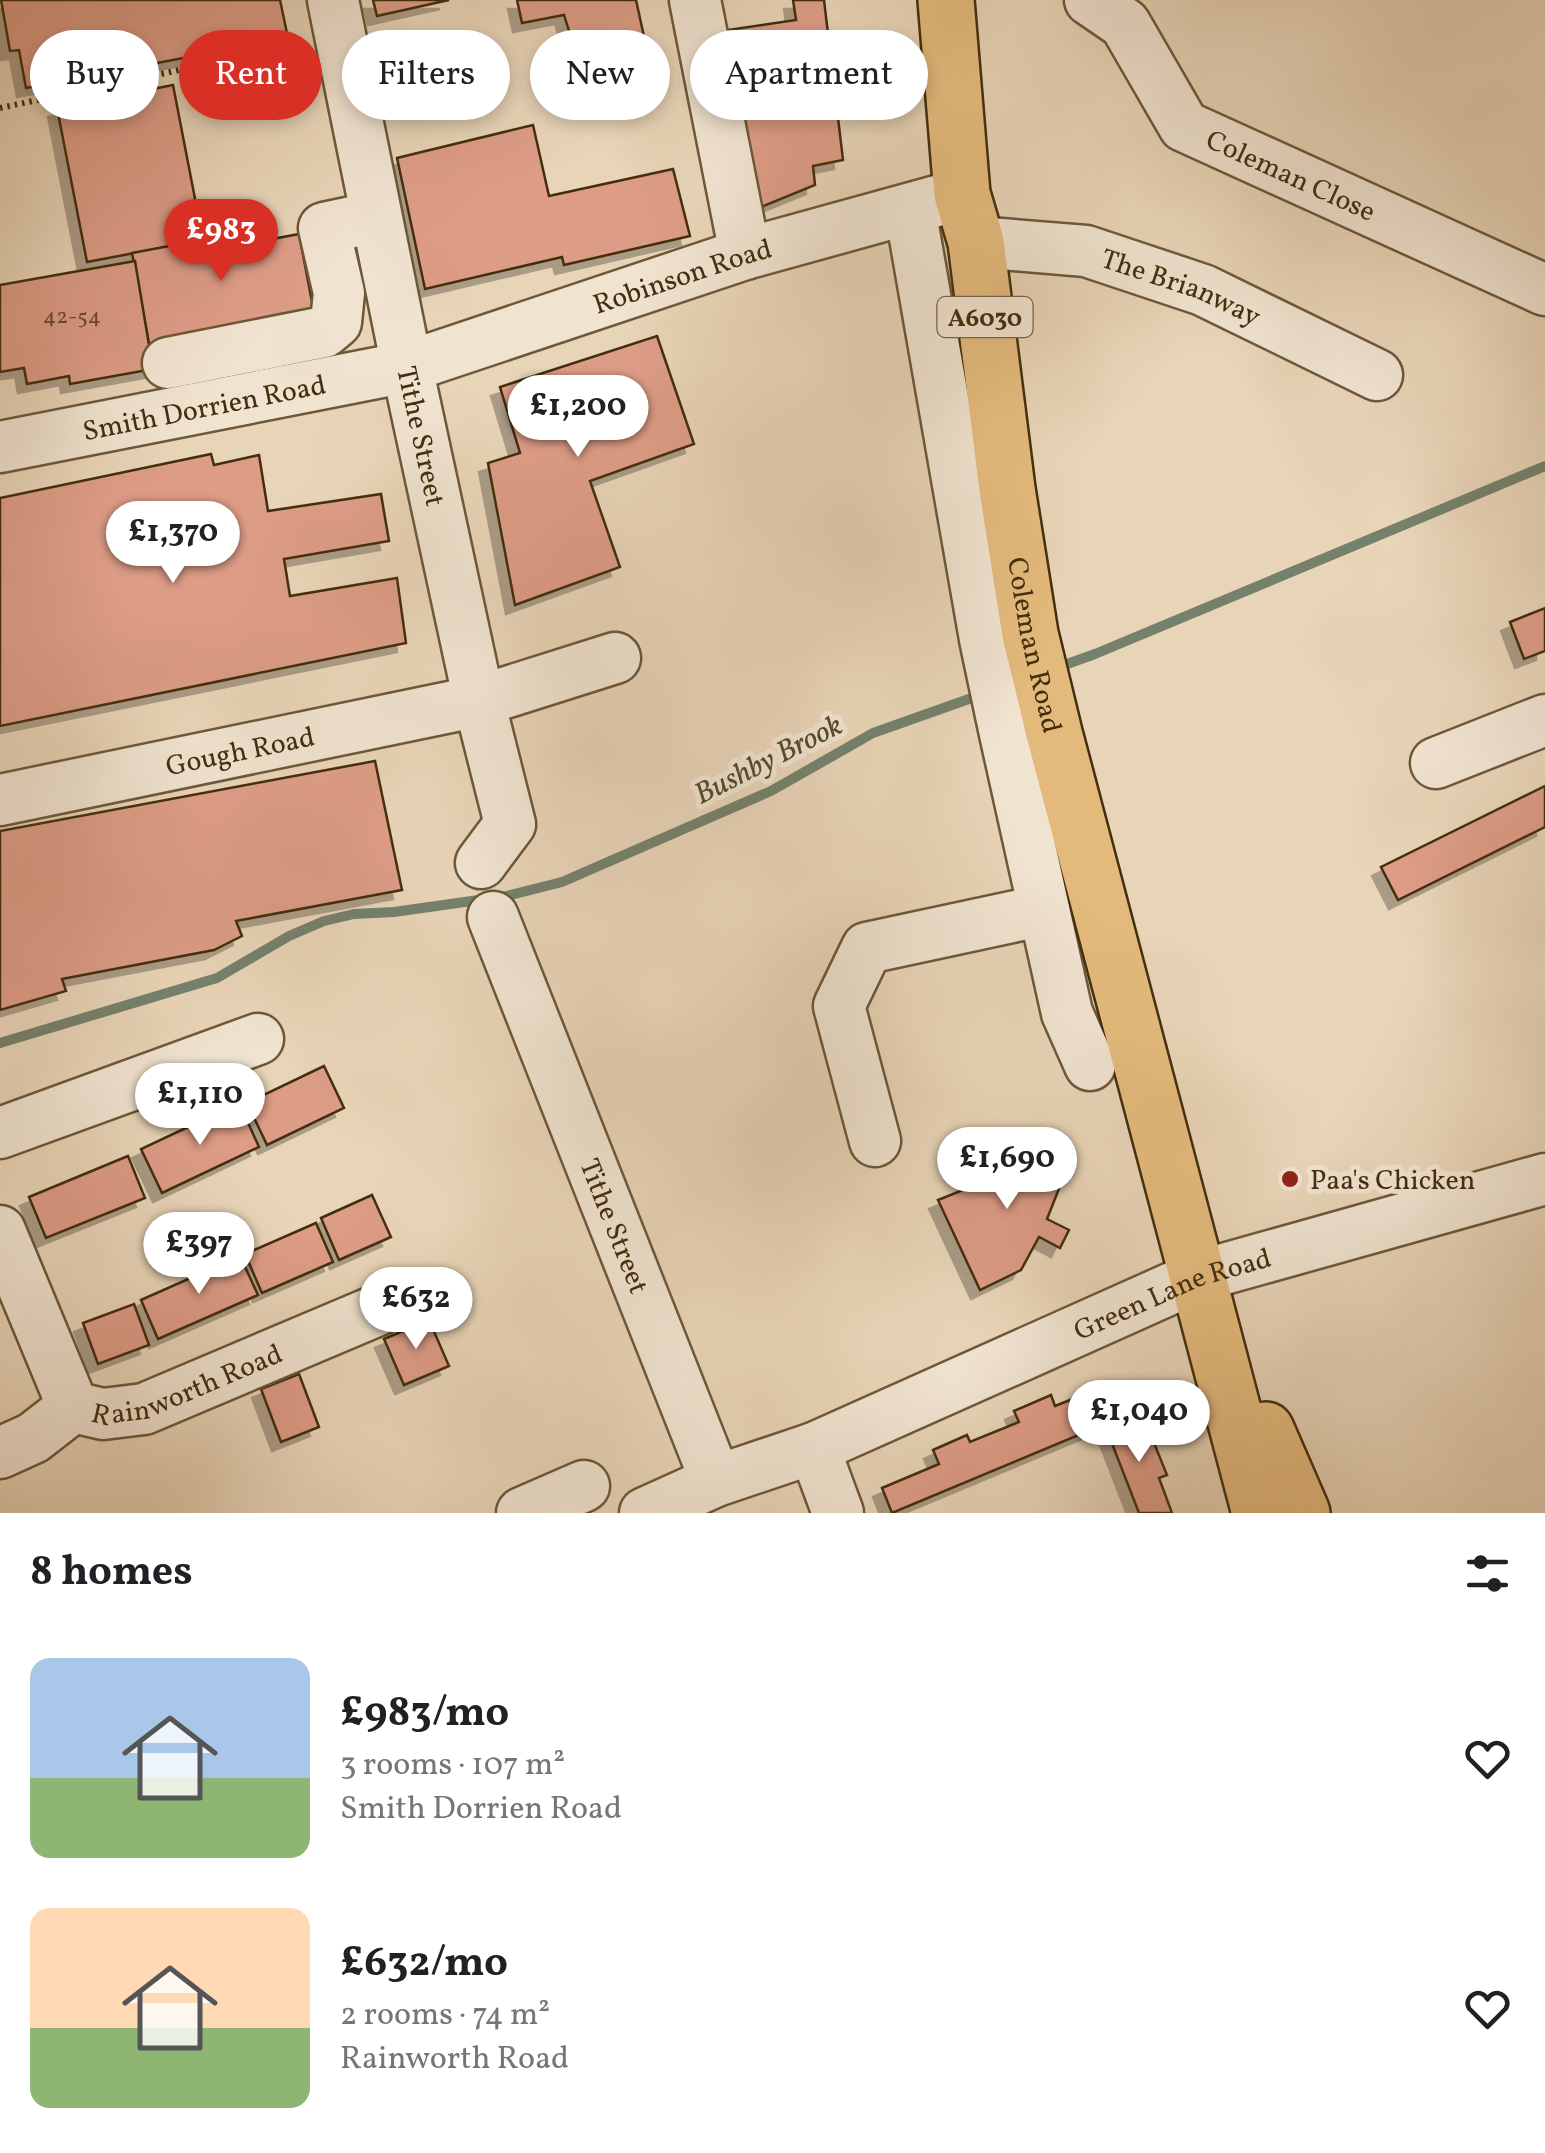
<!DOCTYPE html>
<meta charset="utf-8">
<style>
body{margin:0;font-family:Vollkorn,serif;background:#f2f2f2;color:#202124;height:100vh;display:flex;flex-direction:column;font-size:38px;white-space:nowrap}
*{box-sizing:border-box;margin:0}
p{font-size:32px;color:#757577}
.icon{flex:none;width:55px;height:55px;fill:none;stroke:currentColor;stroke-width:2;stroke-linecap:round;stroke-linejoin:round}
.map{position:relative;height:1513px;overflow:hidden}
.side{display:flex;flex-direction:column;background:#fff;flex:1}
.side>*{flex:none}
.top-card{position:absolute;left:30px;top:30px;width:1000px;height:90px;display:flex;gap:20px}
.price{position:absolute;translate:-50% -85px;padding:0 22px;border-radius:35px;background:#fff;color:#222;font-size:32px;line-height:65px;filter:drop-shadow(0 2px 5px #0008)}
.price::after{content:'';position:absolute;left:50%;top:60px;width:30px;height:22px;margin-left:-15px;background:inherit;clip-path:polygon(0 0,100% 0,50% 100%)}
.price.selected{background:#d93025;color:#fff}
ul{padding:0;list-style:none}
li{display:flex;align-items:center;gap:30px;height:250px;padding:0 30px}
li span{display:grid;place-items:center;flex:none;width:280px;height:200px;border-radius:20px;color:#555}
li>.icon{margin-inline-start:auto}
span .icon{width:120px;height:120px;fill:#fffc;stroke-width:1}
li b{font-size:42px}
h2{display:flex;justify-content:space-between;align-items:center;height:120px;padding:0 30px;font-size:42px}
.pill{padding:0 35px;border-radius:45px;background:#fff;box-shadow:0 5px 15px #0003;font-size:35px;line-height:90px}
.pill.selected{background:#d93025;color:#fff}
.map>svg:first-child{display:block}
</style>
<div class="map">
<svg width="1545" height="1513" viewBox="0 0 1545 1513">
<defs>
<filter id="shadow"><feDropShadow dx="-9" dy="9" stdDeviation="0" flood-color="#0004"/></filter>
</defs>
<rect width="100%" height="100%" fill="#e8d4b7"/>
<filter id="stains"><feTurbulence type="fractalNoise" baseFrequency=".002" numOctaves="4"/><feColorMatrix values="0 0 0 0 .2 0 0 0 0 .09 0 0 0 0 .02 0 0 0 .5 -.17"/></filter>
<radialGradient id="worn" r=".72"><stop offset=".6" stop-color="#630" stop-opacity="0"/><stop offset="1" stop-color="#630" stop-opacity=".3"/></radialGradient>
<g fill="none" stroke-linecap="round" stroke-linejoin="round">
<g stroke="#75816d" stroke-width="10">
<polyline points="1056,668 1095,654 1545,466"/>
<polyline points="0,1043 217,978 289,936 324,921 354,914 394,912 507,896 562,882 771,791 873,733 983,694"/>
</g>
</g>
<g fill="#dd9c86" stroke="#432e0e" stroke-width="2.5" filter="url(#shadow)">
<polygon points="1,0 280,0 288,38 26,88 19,50 10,51"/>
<polygon points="373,0 449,0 377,16"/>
<polygon points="517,0 636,0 654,82 578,99 567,64 578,60 564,15 522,23"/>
<polygon points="793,0 824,0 843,160 813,166 815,185 761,207 728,30 796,20"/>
<polygon points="173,85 203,240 87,262 57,108"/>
<polygon points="533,125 549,196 673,169 690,236 564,265 562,257 425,289 397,158"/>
<polygon points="265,228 267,240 299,234 314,312 149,344 132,253"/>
<polygon points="135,261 153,369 70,384 69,376 27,384 24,368 0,372 0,285"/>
<polygon points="657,336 694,444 590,481 620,567 515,605 488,463 520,453 500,387"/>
<polygon points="211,454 214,465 259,455 268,511 381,494 389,541 284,559 290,596 397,578 406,643 0,726 0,498"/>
<polygon points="1545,608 1545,651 1524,659 1510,622"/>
<polygon points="375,761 402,890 236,921 242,936 214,950 62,979 66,991 0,1010 0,831"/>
<polygon points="1545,786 1545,827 1398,900 1381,867"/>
<polygon points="324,1066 344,1108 267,1145 247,1103"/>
<polygon points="239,1103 259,1147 162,1193 141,1149"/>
<polygon points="1031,1134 1036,1149 1048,1145 1062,1181 1047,1219 1069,1230 1060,1248 1039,1237 1021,1270 980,1290 938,1200 1003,1174 995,1148"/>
<polygon points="128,1156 145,1198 46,1238 29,1197"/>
<polygon points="372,1195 391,1237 339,1260 321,1218"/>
<polygon points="316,1223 333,1262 262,1293 245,1254"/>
<polygon points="240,1256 258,1295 158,1339 141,1300"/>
<polygon points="134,1304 149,1345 98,1364 83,1323"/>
<polygon points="429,1320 449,1366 404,1385 384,1339"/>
<polygon points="299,1374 319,1427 281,1442 261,1389"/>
<polygon points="1051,1395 1055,1406 1080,1396 1093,1429 892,1513 882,1488 939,1464 933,1450 967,1435 970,1442 1019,1422 1014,1411"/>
<polygon points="1129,1413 1139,1437 1150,1433 1167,1475 1159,1478 1172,1513 1139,1513 1104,1423"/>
</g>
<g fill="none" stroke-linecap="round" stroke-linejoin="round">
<defs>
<g id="minor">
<path id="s1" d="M333,0L407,367L479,701L510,824L481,863"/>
<polyline points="695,0 745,254"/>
<path id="s2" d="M1090,0L1125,24L1184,126L1545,290"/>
<polyline points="910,209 985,639 1004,729 1067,1013 1090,1065"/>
<path id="s3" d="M976,242L1086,251L1203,290L1377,375"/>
<polyline points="168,363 324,332 336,322 339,293 324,228 376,217"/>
<path id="s4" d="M0,447L407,367L745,254L962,194"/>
<polyline points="1436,763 1545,720"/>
<path id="s5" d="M0,800L479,701L615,658"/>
<path id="s6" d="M493,917L716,1481"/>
<polyline points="0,1133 258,1039"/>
<polyline points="875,1141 839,1006 867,948 1044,910"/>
<polyline points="0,1231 73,1407"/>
<path id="s7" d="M73,1407L103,1414L144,1409L378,1310"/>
<polyline points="814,1448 838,1513"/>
<polyline points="0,1453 33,1438 73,1407"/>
<polyline points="522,1513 584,1486"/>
<path id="s8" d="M645,1513L716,1481L814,1448L1199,1276L1545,1179"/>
</g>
<g id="highway">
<path id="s9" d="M946,0L962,194L976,242L1007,489L1030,634L1054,733L1260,1513"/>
<polyline points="1266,1430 1302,1513"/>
</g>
</defs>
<use href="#minor" stroke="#6c5838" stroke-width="55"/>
<use href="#highway" stroke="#432e0e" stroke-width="60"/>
<polyline stroke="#432e0e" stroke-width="6" stroke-dasharray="2.5 5" stroke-linecap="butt" points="0,108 302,44"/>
<use href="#minor" stroke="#f0e3d0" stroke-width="50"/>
<use href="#highway" stroke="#e4ba7c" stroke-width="55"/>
</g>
<circle fill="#8f2418" stroke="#f0e3d0" stroke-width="4" cx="1290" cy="1179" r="10"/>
<g text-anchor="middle" stroke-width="10" stroke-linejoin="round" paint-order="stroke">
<g font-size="22" fill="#6a4a2c">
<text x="72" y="323">42-54</text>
</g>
<rect fill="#f0e3d0" stroke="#776448" stroke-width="2.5" x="937.5" y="297" width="95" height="40" rx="8"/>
<g font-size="25" font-weight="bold" fill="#432e0e">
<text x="985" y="326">A6030</text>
</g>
<g font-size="28" fill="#432e0e" stroke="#f0e3d0">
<text dy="10" stroke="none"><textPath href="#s2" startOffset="278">Coleman Close</textPath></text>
<text dy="10" stroke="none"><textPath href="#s4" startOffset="705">Robinson Road</textPath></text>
<text dy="10" stroke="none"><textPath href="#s3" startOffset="212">The Brianway</textPath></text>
<text dy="10" stroke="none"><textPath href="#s4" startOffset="208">Smith Dorrien Road</textPath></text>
<text dy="10" stroke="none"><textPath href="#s1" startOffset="445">Tithe Street</textPath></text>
<text dy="10" stroke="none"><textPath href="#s9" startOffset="652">Coleman Road</textPath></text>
<text dy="10" stroke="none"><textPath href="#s5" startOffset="245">Gough Road</textPath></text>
<text dy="10" stroke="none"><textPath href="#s6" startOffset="332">Tithe Street</textPath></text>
<text dy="10" stroke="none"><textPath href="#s8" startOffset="572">Green Lane Road</textPath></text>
<text dy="10" stroke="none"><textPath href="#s7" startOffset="120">Rainworth Road</textPath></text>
</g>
<g font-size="28" fill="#432e0e" stroke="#f0e3d0" text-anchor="start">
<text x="1310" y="1189">Paa's Chicken</text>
</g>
<g font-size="30" font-style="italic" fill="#544a2e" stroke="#f0e3d0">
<text transform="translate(768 759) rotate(-27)" y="10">Bushby Brook</text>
</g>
</g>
<rect width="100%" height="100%" filter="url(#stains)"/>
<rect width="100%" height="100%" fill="url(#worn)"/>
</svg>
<b class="price selected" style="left:221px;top:284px">£983</b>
<b class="price" style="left:578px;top:460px">£1,200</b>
<b class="price" style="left:173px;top:586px">£1,370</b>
<b class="price" style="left:200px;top:1148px">£1,110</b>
<b class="price" style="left:1007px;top:1212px">£1,690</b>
<b class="price" style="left:199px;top:1297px">£397</b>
<b class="price" style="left:416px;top:1352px">£632</b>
<b class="price" style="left:1139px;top:1465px">£1,040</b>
<div class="top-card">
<a class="pill">Buy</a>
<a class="pill selected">Rent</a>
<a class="pill">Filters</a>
<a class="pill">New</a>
<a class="pill">Apartment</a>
</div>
</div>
<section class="side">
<h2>8 homes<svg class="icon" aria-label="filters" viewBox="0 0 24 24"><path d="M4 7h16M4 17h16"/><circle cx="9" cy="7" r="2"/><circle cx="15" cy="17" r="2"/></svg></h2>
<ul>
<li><span style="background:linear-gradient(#a9c7e8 60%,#8fb573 0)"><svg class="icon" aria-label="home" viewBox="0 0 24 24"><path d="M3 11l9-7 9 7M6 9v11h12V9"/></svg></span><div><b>£983/mo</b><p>3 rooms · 107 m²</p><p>Smith Dorrien Road</p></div><svg class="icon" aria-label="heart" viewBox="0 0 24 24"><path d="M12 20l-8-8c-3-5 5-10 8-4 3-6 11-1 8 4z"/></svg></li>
<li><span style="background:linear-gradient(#ffd9b3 60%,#8fb573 0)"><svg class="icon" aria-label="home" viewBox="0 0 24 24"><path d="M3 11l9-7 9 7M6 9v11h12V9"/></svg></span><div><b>£632/mo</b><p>2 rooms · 74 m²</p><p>Rainworth Road</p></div><svg class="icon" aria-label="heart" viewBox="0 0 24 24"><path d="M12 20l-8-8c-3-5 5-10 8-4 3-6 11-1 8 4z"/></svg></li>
</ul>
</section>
